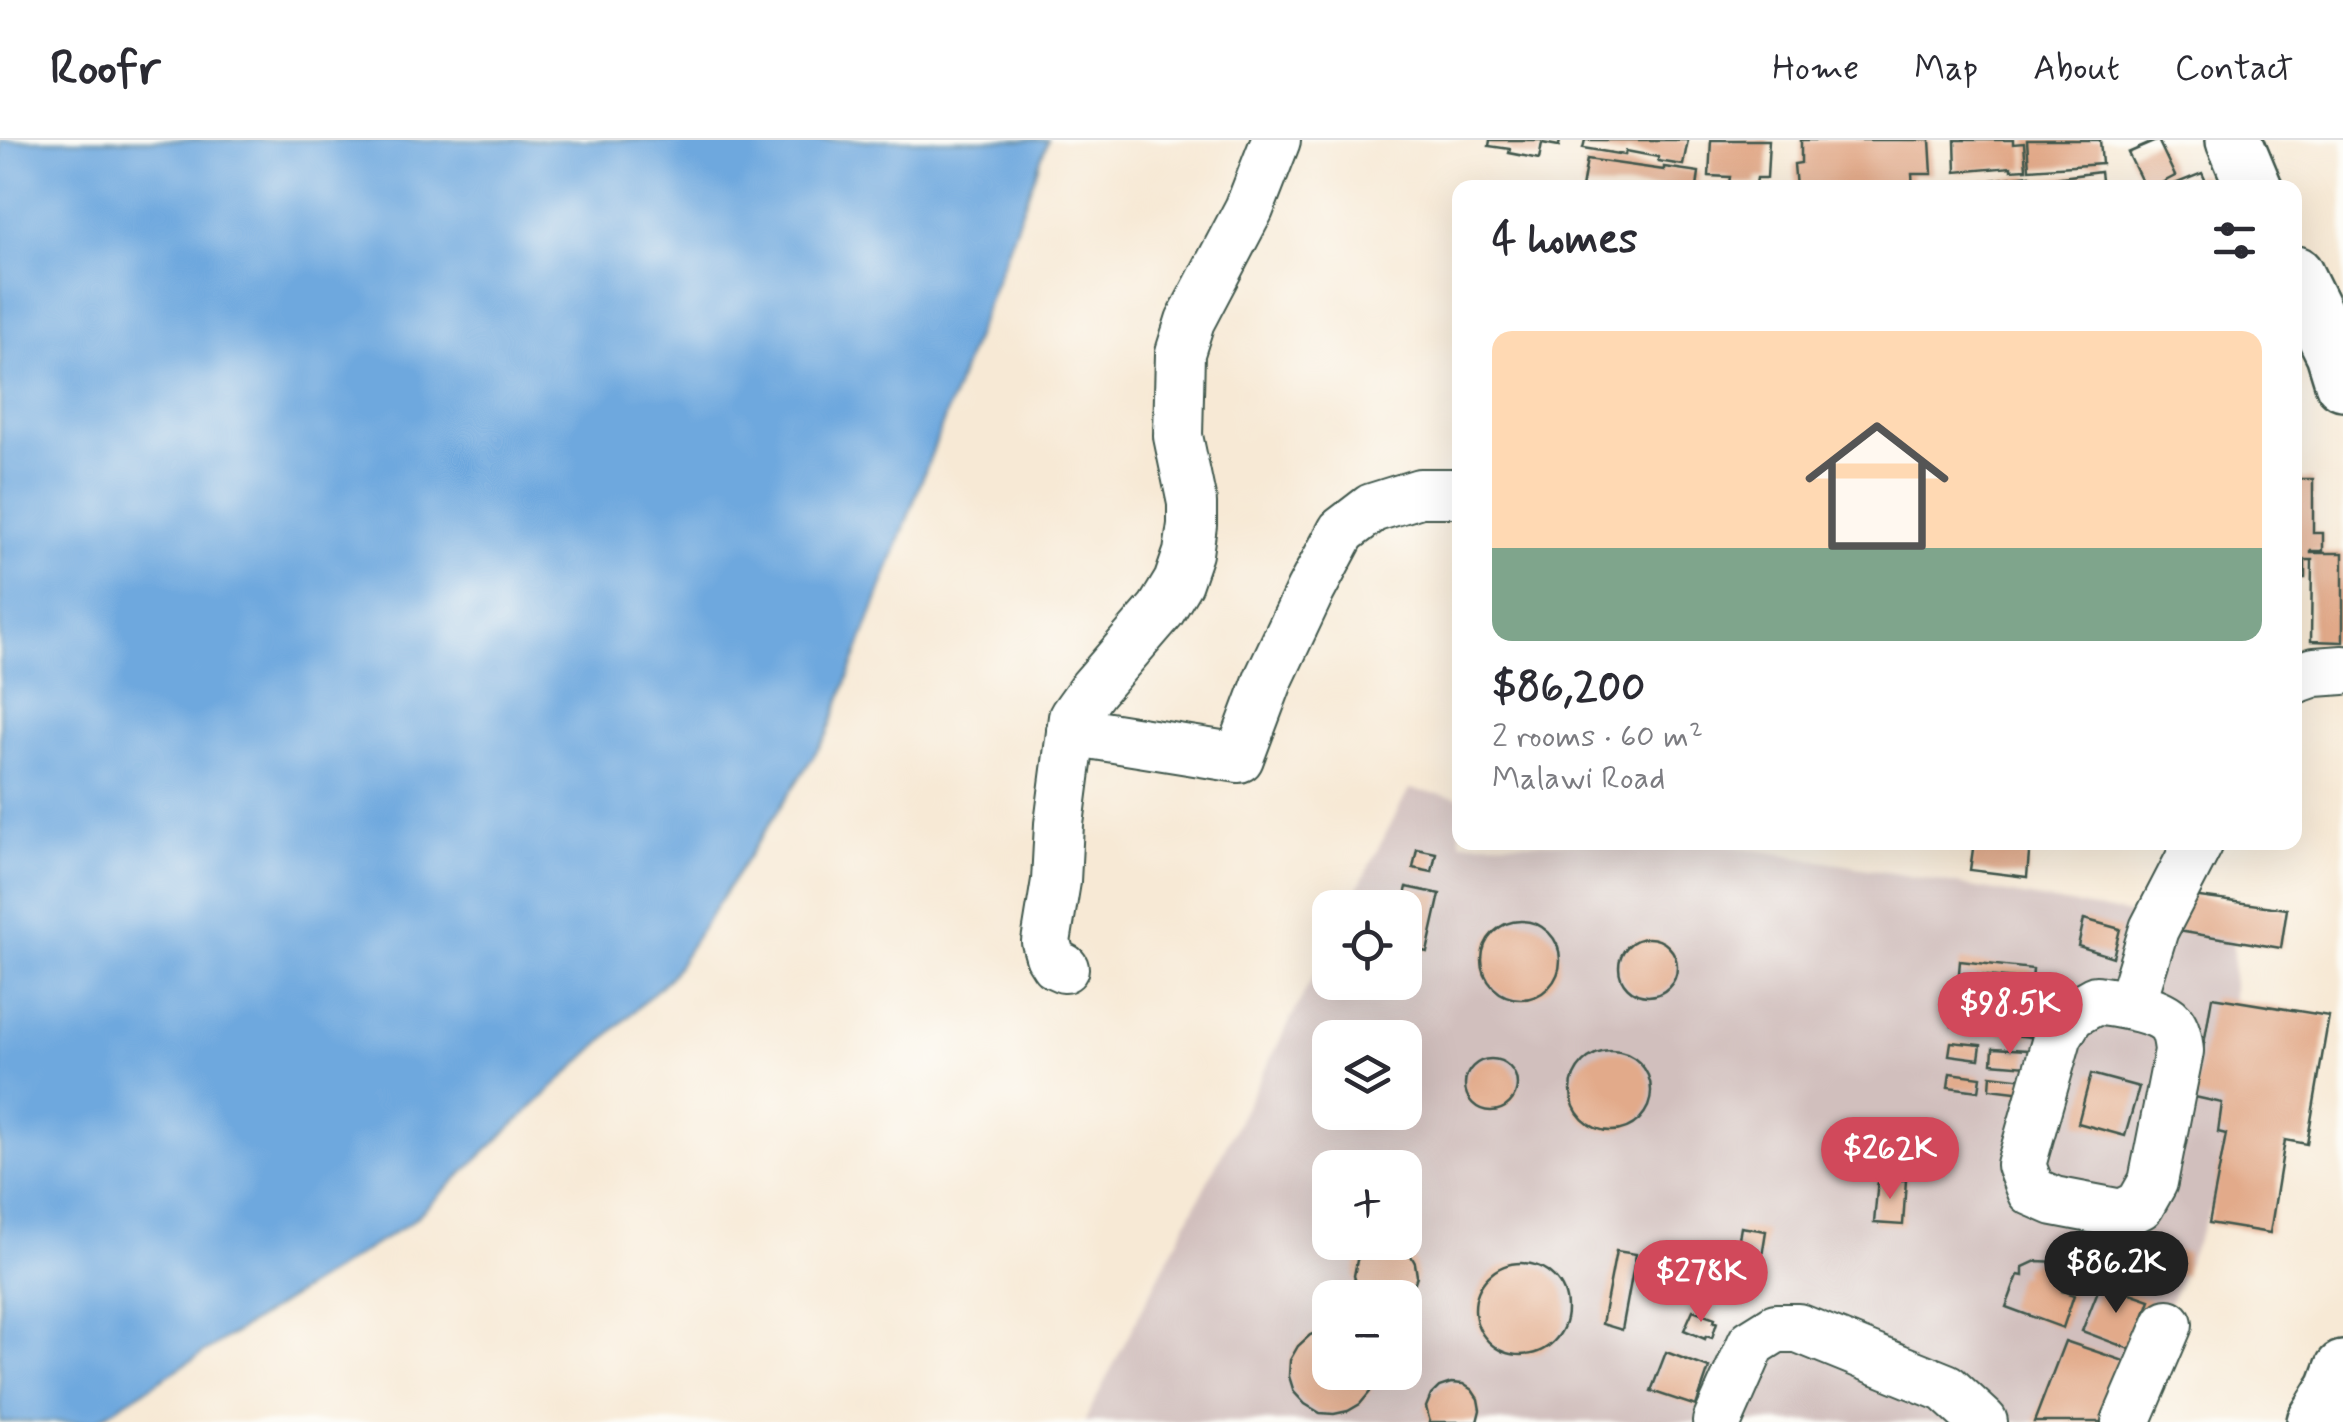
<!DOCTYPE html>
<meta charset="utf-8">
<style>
body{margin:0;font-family:Mynerve,sans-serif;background:#f7f7f7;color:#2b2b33;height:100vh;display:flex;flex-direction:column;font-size:38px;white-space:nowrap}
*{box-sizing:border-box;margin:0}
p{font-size:32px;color:#7c7c81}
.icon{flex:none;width:55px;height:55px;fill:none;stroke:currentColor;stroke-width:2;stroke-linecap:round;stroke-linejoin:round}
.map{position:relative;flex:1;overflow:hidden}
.side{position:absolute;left:1452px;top:40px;width:850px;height:670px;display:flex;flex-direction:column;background:#fff;border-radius:20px;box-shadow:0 10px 40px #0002}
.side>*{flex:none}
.controls{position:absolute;left:1312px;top:750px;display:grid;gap:20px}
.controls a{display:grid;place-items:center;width:110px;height:110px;border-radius:20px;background:#fff;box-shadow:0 10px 40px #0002;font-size:50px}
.price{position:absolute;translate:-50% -85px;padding:0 22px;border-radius:35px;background:#d1495b;color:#fff;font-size:32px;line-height:65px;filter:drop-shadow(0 2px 5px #0008)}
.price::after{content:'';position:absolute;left:50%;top:60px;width:30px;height:22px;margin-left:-15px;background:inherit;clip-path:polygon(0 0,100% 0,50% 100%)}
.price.selected{background:#222;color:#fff}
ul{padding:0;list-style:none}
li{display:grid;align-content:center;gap:20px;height:530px;padding:0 40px}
li span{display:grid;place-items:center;height:310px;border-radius:20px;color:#555}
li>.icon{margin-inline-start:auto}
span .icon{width:180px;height:180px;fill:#fffc;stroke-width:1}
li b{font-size:42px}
h2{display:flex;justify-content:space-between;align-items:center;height:120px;padding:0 40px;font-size:42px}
header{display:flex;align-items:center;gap:60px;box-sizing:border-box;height:140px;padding:0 50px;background:#fff;border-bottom:2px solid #e1e1e2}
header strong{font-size:48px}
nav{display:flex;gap:55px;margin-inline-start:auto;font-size:35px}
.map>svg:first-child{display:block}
</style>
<header>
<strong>Roofr</strong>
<nav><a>Home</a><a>Map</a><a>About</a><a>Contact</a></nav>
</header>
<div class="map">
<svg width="2343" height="1282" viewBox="0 0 2343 1282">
<rect width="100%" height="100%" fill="#fdfcf7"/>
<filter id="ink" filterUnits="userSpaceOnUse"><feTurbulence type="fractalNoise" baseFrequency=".01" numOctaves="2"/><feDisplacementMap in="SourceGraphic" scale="20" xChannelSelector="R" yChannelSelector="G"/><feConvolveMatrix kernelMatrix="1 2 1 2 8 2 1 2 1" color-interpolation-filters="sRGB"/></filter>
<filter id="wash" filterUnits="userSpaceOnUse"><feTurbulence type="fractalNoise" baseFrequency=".0048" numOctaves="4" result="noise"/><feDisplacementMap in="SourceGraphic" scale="40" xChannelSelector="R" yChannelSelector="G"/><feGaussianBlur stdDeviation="2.25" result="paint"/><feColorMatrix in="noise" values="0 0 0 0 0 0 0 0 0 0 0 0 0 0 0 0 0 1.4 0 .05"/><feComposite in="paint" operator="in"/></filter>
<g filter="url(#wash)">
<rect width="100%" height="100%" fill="#f7e9d5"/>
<path fill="#d1bfbd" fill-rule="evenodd" d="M1409,649L1460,658V702L1717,703L2233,792V1018L2118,1282H1084L1330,803V842H1405V768L1348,767ZM1330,898H1405V972H1330ZM1330,1028H1405V1102H1330ZM1330,1158H1405V1232H1330Z"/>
<polygon fill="#6ea8de" stroke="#467289" stroke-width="2.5" points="0,0 1048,0 827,595 671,836 412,1081 94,1282 0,1282"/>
<g id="blocks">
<g fill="#e2aa8a">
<polygon points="1490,0 1560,0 1559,6 1542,3 1539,19 1509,13 1510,9 1489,6"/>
<polygon points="1585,0 1688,0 1683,25 1658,21 1658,17 1626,11 1625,15 1583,8"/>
<polygon points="1711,0 1769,0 1767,38 1757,38 1756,44 1729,43 1730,37 1709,36"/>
<polygon points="1801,0 1930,0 1932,34 1912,34 1913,48 1796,48 1794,24 1801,23"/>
<polygon points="1955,0 2013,0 2013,4 2024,3 2026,29 2011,30 2011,27 1956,32"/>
<polygon points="2027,0 2100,0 2102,24 2029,29"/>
<polygon points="2158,0 2175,36 2152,48 2145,48 2128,13"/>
<polygon points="1587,19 1664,30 1664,27 1699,32 1697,48 1582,48"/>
<polygon points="2100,32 2102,48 1983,48 1983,41 2030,35 2031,41"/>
<polygon points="2202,33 2209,48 2167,48 2167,47"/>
<polygon points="2295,339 2313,339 2313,393 2323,393 2323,411 2311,411 2311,413 2343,413 2343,502 2311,501 2312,420 2305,420 2305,438 2295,438"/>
<polygon points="1974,702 2030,702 2027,737 1970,730"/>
<polygon points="1417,709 1436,713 1432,732 1413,728"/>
<polygon points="1407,747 1440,754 1427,812 1405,807 1405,768 1402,768"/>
<polygon points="2185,755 2287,769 2281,808 2178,791"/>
<polygon points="2084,779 2120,789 2113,817 2078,806"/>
<circle cx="1521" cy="820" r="39"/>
<circle cx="1648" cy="827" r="29"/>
<polygon points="1960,821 2033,829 2032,841 1959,833"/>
<polygon points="2212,857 2329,876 2307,1004 2285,1000 2270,1093 2209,1083 2226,994 2218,992 2222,963 2195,957"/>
<polygon points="1954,872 1987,874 1985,889 1952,886"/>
<polygon points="1997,878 2033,882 2031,897 1996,893"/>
<polygon points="1951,902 1981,905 1979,919 1949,915"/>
<polygon points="1993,908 2028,910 2027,926 1992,923"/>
<circle cx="1611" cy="951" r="40"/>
<circle cx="1491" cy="945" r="26"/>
<polygon points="1950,933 1981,937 1979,951 1948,947"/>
<polygon points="2091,934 2139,947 2125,996 2078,983"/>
<polygon points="1991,935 2026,939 2024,953 1990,949"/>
<polygon points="1878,1039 1906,1040 1903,1085 1874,1083"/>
<polygon points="1741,1087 1766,1091 1762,1116 1737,1111"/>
<polygon points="2108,1099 2187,1113 2184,1135 2162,1133 2162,1129 2103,1119"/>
<polygon points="1381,1102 1399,1105 1409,1112 1415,1123 1417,1136 1413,1148 1406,1158 1367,1158 1359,1151 1354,1136 1357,1120 1367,1108"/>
<polygon points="1616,1111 1636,1114 1622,1190 1602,1184"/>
<polygon points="2036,1121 2059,1122 2062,1151 2074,1155 2063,1188 2006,1167 2018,1135 2023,1136 2023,1127"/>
<circle cx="1521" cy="1169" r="46"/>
<polygon points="2101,1143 2150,1160 2132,1210 2082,1191"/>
<polygon points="1693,1170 1715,1178 1714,1182 1717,1182 1712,1198 1706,1196 1705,1199 1684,1190"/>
<polygon points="1325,1189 1330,1189 1330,1232 1375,1232 1370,1252 1360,1264 1348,1271 1334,1274 1320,1273 1305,1264 1294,1252 1289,1236 1290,1220 1298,1206 1310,1195"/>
<polygon points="2065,1201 2127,1222 2105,1282 2034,1282"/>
<polygon points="1666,1212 1709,1228 1696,1266 1651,1251"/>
<polygon points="1451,1243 1463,1244 1472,1250 1478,1259 1480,1270 1477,1282 1430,1282 1426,1267 1431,1255 1439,1247"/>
</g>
</g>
</g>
<g filter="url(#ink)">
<use href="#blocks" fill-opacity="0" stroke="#3f574c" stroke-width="2.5"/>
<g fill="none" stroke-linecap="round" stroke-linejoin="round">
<defs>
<g id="minor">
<polyline points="2295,539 2315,532 2343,530"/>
<polyline points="1071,591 1239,618 1269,538 1310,451 1342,391 1372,368 1420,353 1460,353"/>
<polyline points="1064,828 1055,824 1050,816 1046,802 1056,741 1059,684 1073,577 1093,549 1161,470 1178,442 1188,413 1192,385 1192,363 1178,296 1180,213 1190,181 1249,69 1276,0"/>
<path d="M2096,860C2115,863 2153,867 2168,880C2176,887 2178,900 2179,911L2153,1042L2140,1065L2122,1074L2054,1061L2031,1051L2021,1025L2058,895L2071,874Z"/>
<polyline points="2131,864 2154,789 2199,702"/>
<polyline points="1717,1282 1752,1203 1776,1188 1798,1188 1946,1248 1983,1282"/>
<polyline points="2126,1282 2168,1184"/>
</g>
<g id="major">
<polyline points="2234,0 2254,48"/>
<polyline points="2295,134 2334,213 2343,242"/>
<polyline points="2315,1282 2336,1248 2343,1229"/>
</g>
</defs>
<use href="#minor" stroke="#3f574c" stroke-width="52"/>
<use href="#major" stroke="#3f574c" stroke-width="60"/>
<use href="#minor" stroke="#fff" stroke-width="48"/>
<use href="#major" stroke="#fff" stroke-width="55"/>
</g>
</g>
</svg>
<div class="controls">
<a><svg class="icon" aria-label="locate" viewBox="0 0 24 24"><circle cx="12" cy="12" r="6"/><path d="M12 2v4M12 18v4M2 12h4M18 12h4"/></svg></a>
<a><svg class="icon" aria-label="layers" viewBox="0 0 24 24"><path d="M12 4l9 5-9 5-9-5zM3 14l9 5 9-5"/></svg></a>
<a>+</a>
<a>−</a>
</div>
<b class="price" style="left:2010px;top:917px">$98.5K</b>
<b class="price" style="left:1890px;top:1062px">$262K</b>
<b class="price selected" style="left:2116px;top:1176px">$86.2K</b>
<b class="price" style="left:1701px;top:1185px">$278K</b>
<section class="side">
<h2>4 homes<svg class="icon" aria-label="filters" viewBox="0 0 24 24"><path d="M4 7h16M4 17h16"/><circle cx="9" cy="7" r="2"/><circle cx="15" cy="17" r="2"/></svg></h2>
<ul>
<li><span style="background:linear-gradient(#ffd9b3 70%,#7fa58c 0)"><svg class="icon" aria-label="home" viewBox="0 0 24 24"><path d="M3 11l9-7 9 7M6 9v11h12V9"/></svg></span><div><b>$86,200</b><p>2 rooms · 60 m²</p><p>Malawi Road</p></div></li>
</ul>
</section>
</div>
